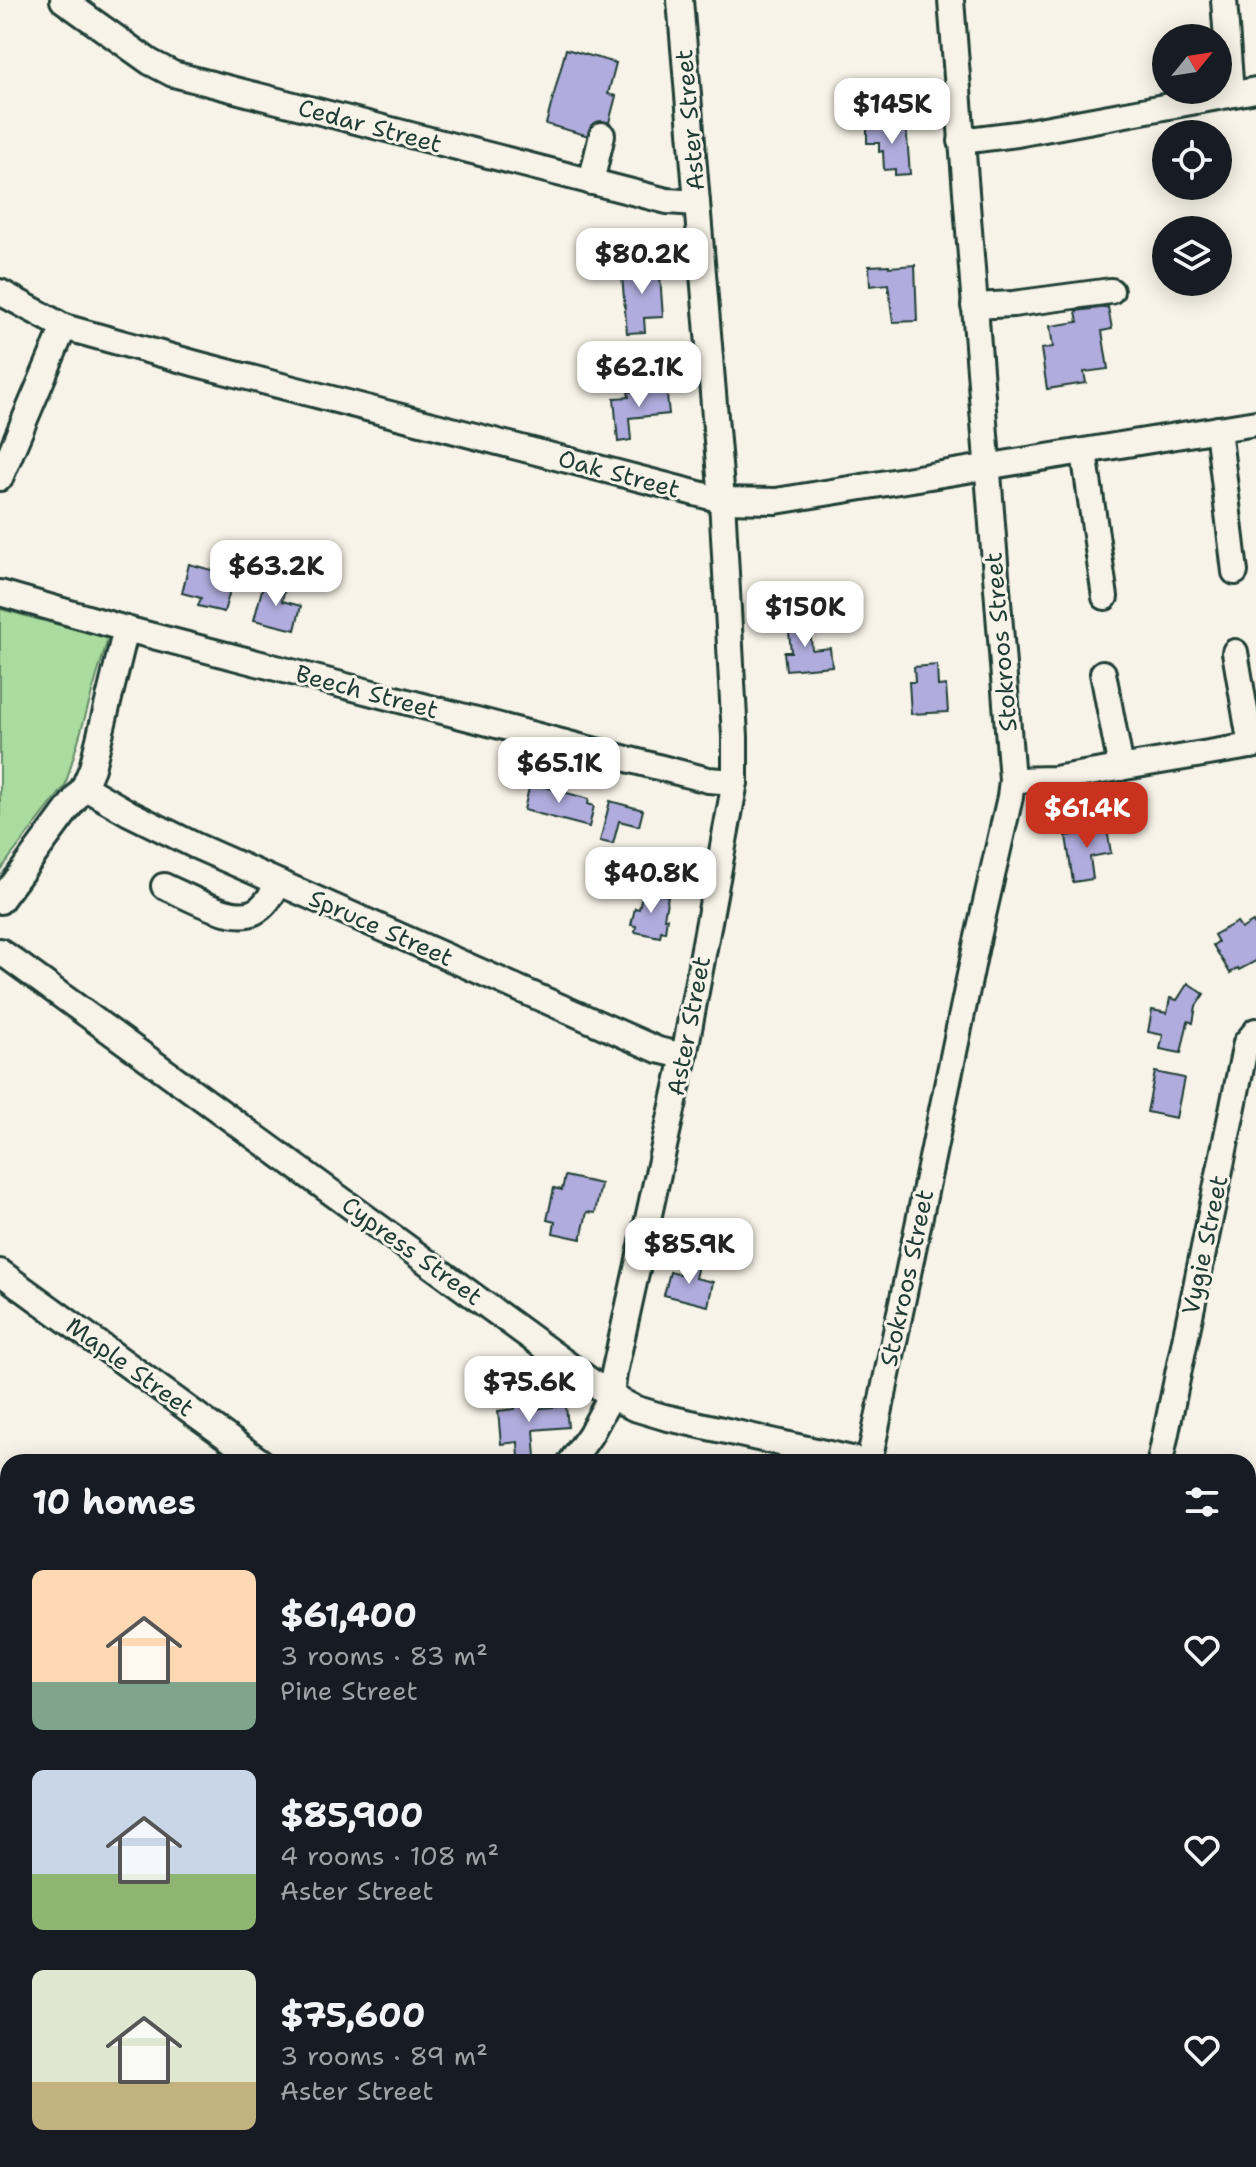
<!DOCTYPE html>
<meta charset="utf-8">
<style>
body{margin:0;font-family:"Shantell Sans",sans-serif;background:#242831;color:#f1f3f6;height:100vh;display:flex;flex-direction:column;font-size:30px;white-space:nowrap}
*{box-sizing:border-box;margin:0}
p{font-size:26px;color:#9ea1a6}
.icon{flex:none;width:44px;height:44px;fill:none;stroke:currentColor;stroke-width:2;stroke-linecap:round;stroke-linejoin:round}
.map{position:relative;flex:1;overflow:hidden}
.side{position:absolute;left:0px;top:1454px;width:1256px;height:714px;display:flex;flex-direction:column;background:#171b24;border-radius:24px 24px 0 0;box-shadow:0 4px 20px #0003}
.side>*{flex:none}
.needle{width:52px;rotate:60deg}
.tools{position:absolute;left:1152px;top:24px;display:grid;gap:16px}
.tools a{display:grid;place-items:center;width:80px;height:80px;border-radius:50%;background:#171b24;box-shadow:0 4px 20px #0003;font-size:40px}
.price{position:absolute;translate:-50% -68px;padding:0 18px;border-radius:16px;background:#fff;color:#222;font-size:26px;line-height:52px;filter:drop-shadow(0 2px 4px #0008)}
.price::after{content:'';position:absolute;left:50%;top:48px;width:24px;height:18px;margin-left:-12px;background:inherit;clip-path:polygon(0 0,100% 0,50% 100%)}
.price.selected{background:#c8321e;color:#fff}
ul{padding:0;list-style:none}
li{display:flex;align-items:center;gap:24px;height:200px;padding:0 32px}
li span{display:grid;place-items:center;flex:none;width:224px;height:160px;border-radius:12px;color:#555}
li>.icon{margin-inline-start:auto}
span .icon{width:96px;height:96px;fill:#fffc;stroke-width:1}
li b{font-size:34px}
h2{display:flex;justify-content:space-between;align-items:center;height:96px;padding:0 32px;font-size:34px}
.map>svg:first-child{display:block}
</style>
<div class="map">
<svg width="1256" height="2167" viewBox="0 0 1256 2167">
<rect width="100%" height="100%" fill="#f7f3e8"/>
<filter id="ink" filterUnits="userSpaceOnUse"><feTurbulence type="fractalNoise" baseFrequency=".0125" numOctaves="2"/><feDisplacementMap in="SourceGraphic" scale="16" xChannelSelector="R" yChannelSelector="G"/><feConvolveMatrix kernelMatrix="1 2 1 2 8 2 1 2 1" color-interpolation-filters="sRGB"/></filter>
<g filter="url(#ink)">
<polygon fill="#a9dc9e" stroke="#648c69" stroke-width="2" points="0,609 108,638 65,786 0,870"/>
<g fill="#b0acdd" stroke="#1f3d34" stroke-width="2">
<polygon points="566,49 616,63 608,94 616,96 606,134 596,138 546,124"/>
<polygon points="906,124 910,174 895,175 895,169 884,170 883,151 879,152 879,143 867,143 867,127"/>
<polygon points="659,262 663,317 644,318 645,332 627,333 622,276 636,274 635,264"/>
<polygon points="889,265 889,267 915,265 917,321 893,322 888,284 870,286 869,266"/>
<polygon points="1108,307 1112,329 1102,331 1108,369 1084,372 1086,383 1047,389 1041,349 1053,347 1050,326 1078,322 1076,311"/>
<polygon points="666,386 669,414 629,418 631,440 618,442 614,398 629,397 628,392 652,390 652,387"/>
<polygon points="189,564 234,576 224,612 198,606 201,598 182,593"/>
<polygon points="264,582 285,587 282,601 301,606 295,630 254,620"/>
<polygon points="809,620 812,650 830,648 832,666 786,670 784,652 791,652 788,622"/>
<polygon points="937,665 938,686 946,685 948,712 911,714 909,682 915,682 914,667"/>
<polygon points="530,783 589,799 588,804 594,806 589,827 524,810"/>
<polygon points="610,801 643,810 639,826 619,821 613,844 600,841"/>
<polygon points="1106,823 1111,853 1090,857 1093,879 1073,882 1066,836 1081,834 1080,827"/>
<polygon points="643,891 668,896 664,918 667,918 665,932 661,931 660,937 635,932 636,926 631,925 635,908 639,909"/>
<polygon points="1237,922 1241,929 1253,922 1256,928 1256,961 1239,970 1238,968 1230,973 1213,945 1218,942 1214,935"/>
<polygon points="1188,983 1204,994 1196,1006 1193,1023 1188,1021 1181,1053 1160,1049 1163,1035 1148,1032 1152,1010 1167,1013 1170,998 1177,1000"/>
<polygon points="1155,1072 1184,1078 1176,1118 1147,1112"/>
<polygon points="565,1176 601,1184 595,1213 587,1212 581,1239 553,1233 555,1222 547,1220 554,1188 562,1190"/>
<polygon points="683,1262 698,1265 695,1278 713,1282 708,1306 664,1295 670,1272 680,1274"/>
<polygon points="530,1394 532,1409 566,1406 568,1427 534,1430 536,1457 519,1458 518,1442 501,1444 498,1411 515,1409 513,1396"/>
</g>
<g fill="none" stroke-linecap="round" stroke-linejoin="round">
<defs>
<g id="minor">
<polyline points="63,0 150,62 173,74 667,201 697,203"/>
<polyline points="1224,0 1231,94"/>
<polyline points="961,141 1017,134 1256,90"/>
<polyline points="591,182 602,135"/>
<polyline points="0,292 64,327 197,364 722,500 776,501 1256,423"/>
<polyline points="974,306 1013,304 1111,291"/>
<polyline points="1218,429 1235,572"/>
<polyline points="1084,452 1105,597"/>
<polyline points="0,478 64,327"/>
<polyline points="0,593 126,629 708,780 735,782"/>
<polyline points="1235,652 1251,746"/>
<polyline points="1103,673 1121,768"/>
<polyline points="1012,780 1054,779 1256,745"/>
<polyline points="84,787 129,813 196,846 658,1050 684,1056"/>
<path d="M164,886C185,895 232,923 254,912C265,907 273,893 279,883"/>
<polyline points="0,901 84,787 92,768 126,629"/>
<polyline points="0,951 611,1396 634,1408 664,1417 865,1462"/>
<polyline points="0,1272 261,1462"/>
<polyline points="571,1462 590,1435 611,1396 614,1373 684,1056 735,782 735,737 722,500 680,0"/>
<polyline points="869,1462 976,946 1010,797 1012,780 951,0"/>
<polyline points="1160,1462 1246,1043 1256,1031"/>
<polyline points="1248,1674 1256,1658"/>
<polyline points="0,1920 8,1926"/>
<polyline points="1248,2036 1256,2037"/>
<polyline points="0,2126 8,2116"/>
<polyline points="772,2160 772,2167"/>
<polyline points="110,2167 115,2160"/>
<polyline points="430,2167 436,2160"/>
<polyline points="1012,2167 1014,2160"/>
</g>
</defs>
<use href="#minor" stroke="#1f3d34" stroke-width="30"/>
<use href="#minor" stroke="#f7f3e8" stroke-width="24"/>
</g>
</g>
<g text-anchor="middle" stroke-width="6" stroke-linejoin="round" paint-order="stroke">
<g font-size="24" fill="#1f3d34" stroke="#f7f3e8">
<text transform="translate(690 120) rotate(-95)" y="8">Aster Street</text>
<text transform="translate(370 126) rotate(15)" y="8">Cedar Street</text>
<text transform="translate(619 474) rotate(15)" y="8">Oak Street</text>
<text transform="translate(1001 642) rotate(-95)" y="8">Stokroos Street</text>
<text transform="translate(367 692) rotate(15)" y="8">Beech Street</text>
<text transform="translate(381 928) rotate(24)" y="8">Spruce Street</text>
<text transform="translate(689 1026) rotate(-79)" y="8">Aster Street</text>
<text transform="translate(1205 1245) rotate(-78)" y="8">Vygie Street</text>
<text transform="translate(412 1251) rotate(36)" y="8">Cypress Street</text>
<text transform="translate(907 1278) rotate(-78)" y="8">Stokroos Street</text>
<text transform="translate(130 1367) rotate(36)" y="8">Maple Street</text>
</g>
</g>
</svg>
<div class="tools">
<a><svg class="needle" viewBox="-14 -14 28 28"><path d="M0-13l5 13h-10z" fill="#e53935"/><path d="M0 13l5-13h-10z" fill="#9ea1a6"/></svg></a>
<a><svg class="icon" aria-label="locate" viewBox="0 0 24 24"><circle cx="12" cy="12" r="6"/><path d="M12 2v4M12 18v4M2 12h4M18 12h4"/></svg></a>
<a><svg class="icon" aria-label="layers" viewBox="0 0 24 24"><path d="M12 4l9 5-9 5-9-5zM3 14l9 5 9-5"/></svg></a>
</div>
<b class="price" style="left:892px;top:146px">$145K</b>
<b class="price" style="left:642px;top:296px">$80.2K</b>
<b class="price" style="left:639px;top:409px">$62.1K</b>
<b class="price" style="left:276px;top:608px">$63.2K</b>
<b class="price" style="left:805px;top:649px">$150K</b>
<b class="price" style="left:559px;top:805px">$65.1K</b>
<b class="price selected" style="left:1087px;top:850px">$61.4K</b>
<b class="price" style="left:651px;top:915px">$40.8K</b>
<b class="price" style="left:689px;top:1286px">$85.9K</b>
<b class="price" style="left:529px;top:1424px">$75.6K</b>
<section class="side">
<h2>10 homes<svg class="icon" aria-label="filters" viewBox="0 0 24 24"><path d="M4 7h16M4 17h16"/><circle cx="9" cy="7" r="2"/><circle cx="15" cy="17" r="2"/></svg></h2>
<ul>
<li><span style="background:linear-gradient(#ffd9b3 70%,#7fa58c 0)"><svg class="icon" aria-label="home" viewBox="0 0 24 24"><path d="M3 11l9-7 9 7M6 9v11h12V9"/></svg></span><div><b>$61,400</b><p>3 rooms · 83 m²</p><p>Pine Street</p></div><svg class="icon" aria-label="heart" viewBox="0 0 24 24"><path d="M12 20l-8-8c-3-5 5-10 8-4 3-6 11-1 8 4z"/></svg></li>
<li><span style="background:linear-gradient(#c9d6e8 65%,#8fb573 0)"><svg class="icon" aria-label="home" viewBox="0 0 24 24"><path d="M3 11l9-7 9 7M6 9v11h12V9"/></svg></span><div><b>$85,900</b><p>4 rooms · 108 m²</p><p>Aster Street</p></div><svg class="icon" aria-label="heart" viewBox="0 0 24 24"><path d="M12 20l-8-8c-3-5 5-10 8-4 3-6 11-1 8 4z"/></svg></li>
<li><span style="background:linear-gradient(#dfe7d0 70%,#c2b280 0)"><svg class="icon" aria-label="home" viewBox="0 0 24 24"><path d="M3 11l9-7 9 7M6 9v11h12V9"/></svg></span><div><b>$75,600</b><p>3 rooms · 89 m²</p><p>Aster Street</p></div><svg class="icon" aria-label="heart" viewBox="0 0 24 24"><path d="M12 20l-8-8c-3-5 5-10 8-4 3-6 11-1 8 4z"/></svg></li>
</ul>
</section>
</div>
